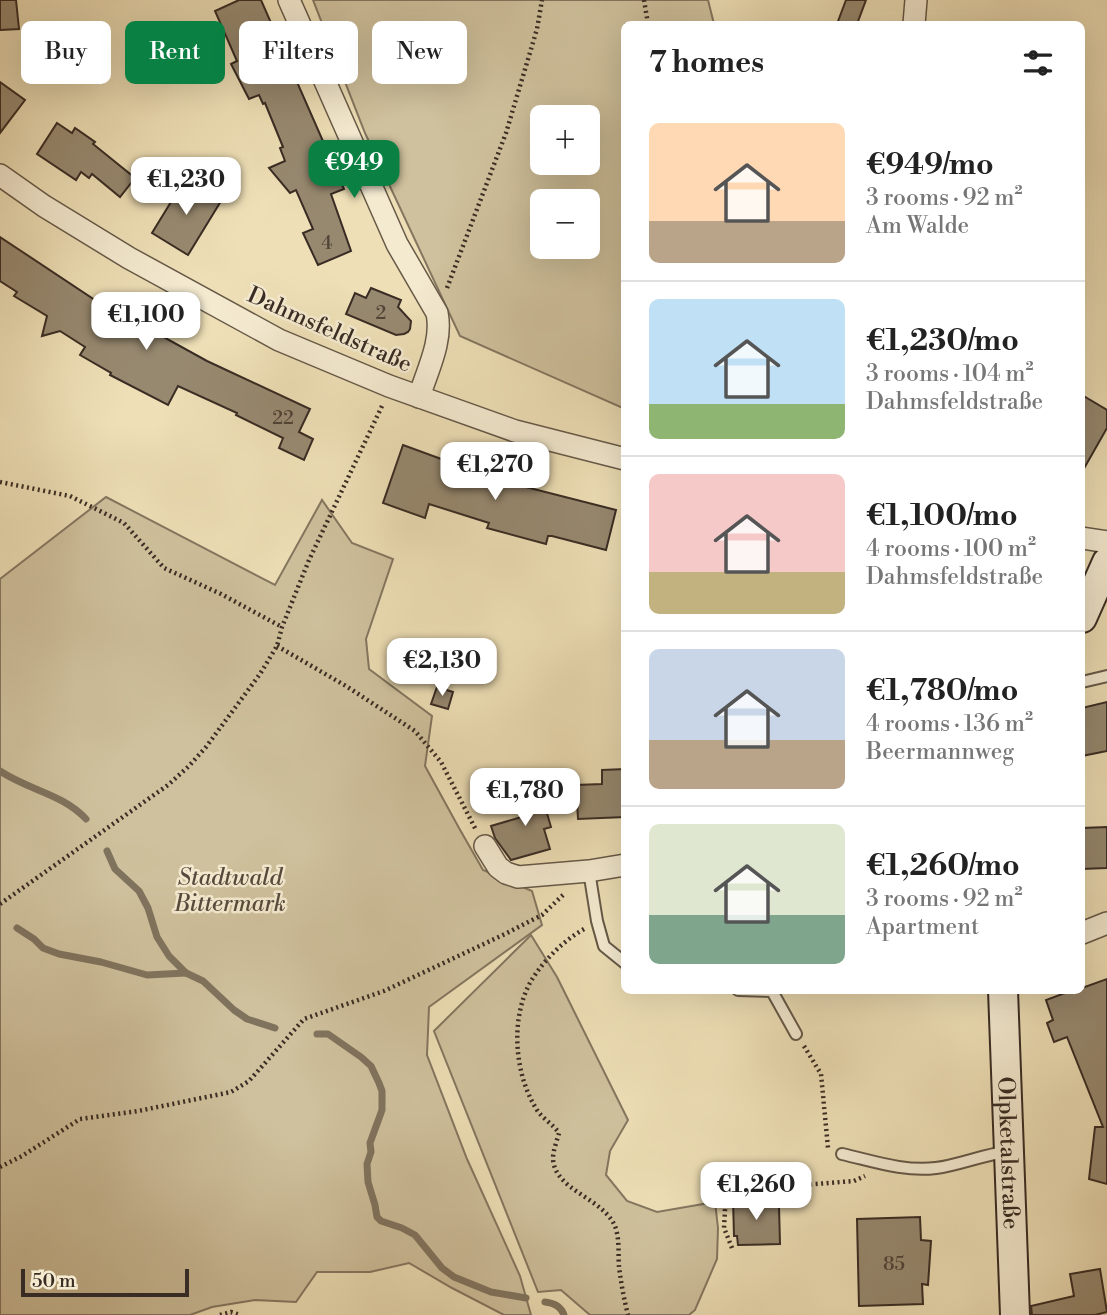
<!DOCTYPE html>
<meta charset="utf-8">
<style>
body{margin:0;font-family:"Libre Bodoni",serif;background:#f2f2f2;color:#222;height:100vh;display:flex;flex-direction:column;font-size:26px;white-space:nowrap}
*{box-sizing:border-box;margin:0}
p{font-size:23px;color:#767676}
.icon{flex:none;width:38px;height:38px;fill:none;stroke:currentColor;stroke-width:2;stroke-linecap:round;stroke-linejoin:round}
.map{position:relative;flex:1;overflow:hidden}
.panel{position:absolute;left:621px;top:21px;width:464px;height:973px;display:flex;flex-direction:column;background:#fff;border-radius:10px;box-shadow:0 7px 28px #0002}
.panel>*{flex:none}
.hud{position:absolute;left:21px;top:21px;width:495px;height:63px;display:flex;gap:14px}
.buttons{position:absolute;left:530px;top:105px;display:grid;gap:14px}
.buttons a{display:grid;place-items:center;width:70px;height:70px;border-radius:10px;background:#fff;box-shadow:0 7px 28px #0002;font-size:35px}
.scale{position:absolute;left:21px;bottom:18px;width:168px;box-sizing:border-box;padding-left:7px;border:4px solid #392c24;border-top:0;font-size:19px;line-height:24px;white-space:nowrap;color:#392c24;-webkit-text-stroke:5px #f4ead0;paint-order:stroke}
.price{position:absolute;translate:-50% -60px;padding:0 16px;border-radius:14px;background:#fff;color:#222;font-size:23px;line-height:46px;filter:drop-shadow(0 2px 4px #0008)}
.price::after{content:'';position:absolute;left:50%;top:42px;width:21px;height:16px;margin-left:-10px;background:inherit;clip-path:polygon(0 0,100% 0,50% 100%)}
.price.on{background:#0b8043;color:#fff}
ul{padding:0;list-style:none}
li{display:flex;align-items:center;gap:21px;height:175px;padding:0 28px}
li+li{border-top:2px solid #e0e0e0}
li span{display:grid;place-items:center;flex:none;width:196px;height:140px;border-radius:10px;color:#555}
li>.icon{margin-inline-start:auto}
span .icon{width:84px;height:84px;fill:#fffc;stroke-width:1}
li b{font-size:30px}
h2{display:flex;justify-content:space-between;align-items:center;height:84px;padding:0 28px;font-size:30px}
.chip{padding:0 24px;border-radius:10px;background:#fff;box-shadow:0 7px 28px #0002;font-size:24px;line-height:63px}
.chip.on{background:#0b8043;color:#fff}
.map>svg:first-child{display:block}
</style>
<div class="map">
<svg width="1107" height="1315" viewBox="0 0 1107 1315">
<rect width="100%" height="100%" fill="#eedfb6"/>
<filter id="stains"><feTurbulence type="fractalNoise" baseFrequency=".00286" numOctaves="4"/><feColorMatrix values="0 0 0 0 .2 0 0 0 0 .09 0 0 0 0 .02 0 0 0 .5 -.17"/></filter>
<radialGradient id="worn" r=".72"><stop offset=".6" stop-color="#630" stop-opacity="0"/><stop offset="1" stop-color="#630" stop-opacity=".3"/></radialGradient>
<g fill="#cfc19d" stroke="#847660" stroke-width="2" fill-rule="evenodd">
<path d="M313,0H708L714,24H625V409L460,336L365,133ZM542,117H588V163H542ZM542,201H588V247H542Z"/>
<polygon points="106,497 275,585 322,500 352,543 393,559 366,639 369,669 432,716 425,766 459,828 483,870 532,891 542,925 429,1007 427,1055 467,1159 520,1276 531,1315 504,1315 452,1288 409,1263 370,1272 317,1272 296,1302 255,1300 212,1307 190,1315 0,1315 0,579"/>
<polygon points="531,935 557,977 628,1120 610,1151 606,1175 627,1201 657,1212 715,1202 718,1228 717,1259 695,1310 689,1315 590,1315 561,1290 538,1292 434,1031"/>
</g>
<g fill="none" stroke-linecap="round" stroke-linejoin="round">
<g stroke="#80735e" stroke-width="7">
<path d="M0,771C28,790 63,794 86,819"/>
<polyline points="107,851 115,869 139,891 148,908 157,937 169,956 186,973 203,981 234,1010 247,1019 275,1028"/>
<polyline points="17,928 34,939 43,948 59,954 101,962 147,975 186,973"/>
<polyline points="317,1034 328,1034 361,1057 371,1066 379,1083 382,1091 382,1110 370,1143 371,1152 367,1164 368,1182 375,1205 377,1217 381,1221 402,1228 415,1235 442,1268 454,1277 491,1292 526,1298"/>
<path d="M545,1302C554,1303 561,1306 564,1315"/>
</g>
</g>
<g fill="#978970" stroke="#392c24" stroke-width="2">
<polygon points="0,0 16,0 19,29 0,30"/>
<polygon points="239,0 261,0 344,189 331,194 351,251 318,265 303,233 313,229 296,190 290,193 269,168 285,161 280,148 283,147 265,103 263,104 259,95 249,99 231,64 237,61 215,11"/>
<polygon points="846,0 866,0 857,24 837,24"/>
<polygon points="0,82 25,100 0,133"/>
<polygon points="57,123 72,133 75,128 95,142 93,144 135,178 120,197 92,174 89,178 81,172 76,180 37,154"/>
<polygon points="185,179 221,201 188,255 152,233"/>
<polygon points="0,237 98,302 99,300 109,305 138,323 207,361 310,409 299,432 313,439 304,460 279,448 283,438 236,415 237,413 178,386 168,405 110,375 111,373 80,355 85,347 60,331 42,336 47,316 14,296 17,292 0,281"/>
<polygon points="371,288 401,300 398,307 411,321 410,329 408,332 404,334 396,335 346,314 355,293 366,298"/>
<polygon points="1082,395 1107,410 1107,428 1082,472"/>
<polygon points="403,445 444,460 444,461 518,485 616,510 606,550 552,536 548,536 546,544 487,528 489,523 429,504 425,518 383,503"/>
<polygon points="437,687 453,692 448,709 431,704"/>
<polygon points="1107,702 1107,751 1082,756 1082,708"/>
<polygon points="625,769 625,817 578,819 576,785 602,784 602,770"/>
<polygon points="539,786 551,827 544,829 550,849 511,860 495,838 491,826 525,816 519,791"/>
<polygon points="1107,827 1107,868 1082,869 1082,828"/>
<polygon points="1107,979 1107,1184 1089,1179 1095,1127 1103,1127 1067,1037 1054,1042 1047,1023 1053,1020 1046,1000 1073,990 1082,990 1082,988"/>
<polygon points="774,1198 774,1206 779,1206 780,1244 738,1245 737,1236 734,1236 733,1199"/>
<polygon points="920,1217 921,1240 931,1241 928,1285 922,1284 923,1304 859,1306 857,1219"/>
<polygon points="1100,1269 1107,1312 1095,1315 1032,1315 1031,1306 1074,1296 1070,1274"/>
</g>
<g fill="none" stroke-linecap="round" stroke-linejoin="round">
<defs>
<g id="lane">
<polyline points="1082,682 1107,676"/>
<polyline points="589,871 597,921 604,946 625,963"/>
<polyline points="738,990 772,991 796,1034"/>
<path d="M842,1154C873,1161 904,1172 936,1168C959,1165 982,1155 1006,1152"/>
</g>
<g id="street">
<path d="M289,0L397,244L437,313C443,341 427,371 419,397"/>
<polyline points="914,24 916,0"/>
<polyline points="0,175 44,206 129,258 279,340 389,386 515,431 625,459"/>
<polyline points="1082,538 1107,542"/>
<polyline points="485,846 498,867 506,873 518,877 589,871 625,865"/>
<polyline points="1082,933 1107,923"/>
</g>
<g id="secondary">
<polyline points="1082,618 1107,562"/>
<path id="s1" d="M1003,990L1015,1315"/>
</g>
</defs>
<use href="#lane" stroke="#665948" stroke-width="14"/>
<use href="#street" stroke="#665948" stroke-width="24"/>
<use href="#secondary" stroke="#392c24" stroke-width="32"/>
<g stroke="#392c24" stroke-width="4.5" stroke-dasharray="2 3.5" stroke-linecap="butt">
<polyline points="644,0 648,24"/>
<polyline points="447,288 506,133 537,29 542,0"/>
<polyline points="0,482 70,496 124,523 164,568 221,594 282,627"/>
<polyline points="277,646 346,686 415,731 441,762 476,830"/>
<polyline points="0,904 168,785 189,766 206,747 260,674 277,646 282,627 309,560 383,404"/>
<path d="M584,929C563,941 544,960 531,981C510,1018 514,1074 537,1110C543,1119 553,1124 559,1133C557,1141 553,1150 553,1159C555,1190 600,1197 614,1224C620,1236 618,1254 619,1267C621,1283 624,1299 628,1315"/>
<polyline points="804,1046 821,1074 828,1148"/>
<polyline points="0,1167 22,1156 80,1119 138,1111 231,1092 249,1081 304,1019 384,991 505,934 542,915 563,895"/>
<polyline points="732,1248 724,1228 726,1191 854,1181 865,1176"/>
<polyline points="220,1315 231,1312 240,1315"/>
</g>
<use href="#lane" stroke="#f4ead0" stroke-width="10"/>
<use href="#street" stroke="#f4ead0" stroke-width="21"/>
<use href="#secondary" stroke="#f4ead0" stroke-width="28"/>
</g>
<g text-anchor="middle" stroke-width="5" stroke-linejoin="round" paint-order="stroke">
<g font-size="19" fill="#504337">
<text x="327" y="249">4</text>
<text x="381" y="319">2</text>
<text x="283" y="424">22</text>
<text x="894" y="1270">85</text>
</g>
<g font-size="23" fill="#392c24" stroke="#f4ead0">
<text transform="translate(330 329) rotate(24)" y="8">Dahmsfeldstraße</text>
<text dy="8" stroke="none"><textPath href="#s1" startOffset="163">Olpketalstraße</textPath></text>
</g>
<g font-size="23" font-style="italic" fill="#574a3c" stroke="#f4ead0">
<text x="230" y="885">Stadtwald<tspan x="230" dy="26">Bittermark</tspan></text>
</g>
</g>
<rect width="100%" height="100%" filter="url(#stains)"/>
<rect width="100%" height="100%" fill="url(#worn)"/>
</svg>
<div class="buttons">
<a>+</a>
<a>−</a>
</div>
<div class="scale">50 m</div>
<b class="price on" style="left:354px;top:200px">€949</b>
<b class="price" style="left:186px;top:217px">€1,230</b>
<b class="price" style="left:146px;top:352px">€1,100</b>
<b class="price" style="left:495px;top:502px">€1,270</b>
<b class="price" style="left:442px;top:698px">€2,130</b>
<b class="price" style="left:525px;top:828px">€1,780</b>
<b class="price" style="left:756px;top:1222px">€1,260</b>
<div class="hud">
<a class="chip">Buy</a>
<a class="chip on">Rent</a>
<a class="chip">Filters</a>
<a class="chip">New</a>
</div>
<section class="panel">
<h2>7 homes<svg class="icon" aria-label="filters" viewBox="0 0 24 24"><path d="M4 7h16M4 17h16"/><circle cx="9" cy="7" r="2"/><circle cx="15" cy="17" r="2"/></svg></h2>
<ul>
<li><span style="background:linear-gradient(#ffd9b3 70%,#b9a48a 0)"><svg class="icon" aria-label="home" viewBox="0 0 24 24"><path d="M3 11l9-7 9 7M6 9v11h12V9"/></svg></span><div><b>€949/mo</b><p>3 rooms · 92 m²</p><p>Am Walde</p></div></li>
<li><span style="background:linear-gradient(#bfe0f5 75%,#8fb573 0)"><svg class="icon" aria-label="home" viewBox="0 0 24 24"><path d="M3 11l9-7 9 7M6 9v11h12V9"/></svg></span><div><b>€1,230/mo</b><p>3 rooms · 104 m²</p><p>Dahmsfeldstraße</p></div></li>
<li><span style="background:linear-gradient(#f6c9c9 70%,#c2b280 0)"><svg class="icon" aria-label="home" viewBox="0 0 24 24"><path d="M3 11l9-7 9 7M6 9v11h12V9"/></svg></span><div><b>€1,100/mo</b><p>4 rooms · 100 m²</p><p>Dahmsfeldstraße</p></div></li>
<li><span style="background:linear-gradient(#c9d6e8 65%,#b9a48a 0)"><svg class="icon" aria-label="home" viewBox="0 0 24 24"><path d="M3 11l9-7 9 7M6 9v11h12V9"/></svg></span><div><b>€1,780/mo</b><p>4 rooms · 136 m²</p><p>Beermannweg</p></div></li>
<li><span style="background:linear-gradient(#dfe7d0 65%,#7fa58c 0)"><svg class="icon" aria-label="home" viewBox="0 0 24 24"><path d="M3 11l9-7 9 7M6 9v11h12V9"/></svg></span><div><b>€1,260/mo</b><p>3 rooms · 92 m²</p><p>Apartment</p></div></li>
</ul>
</section>
</div>
